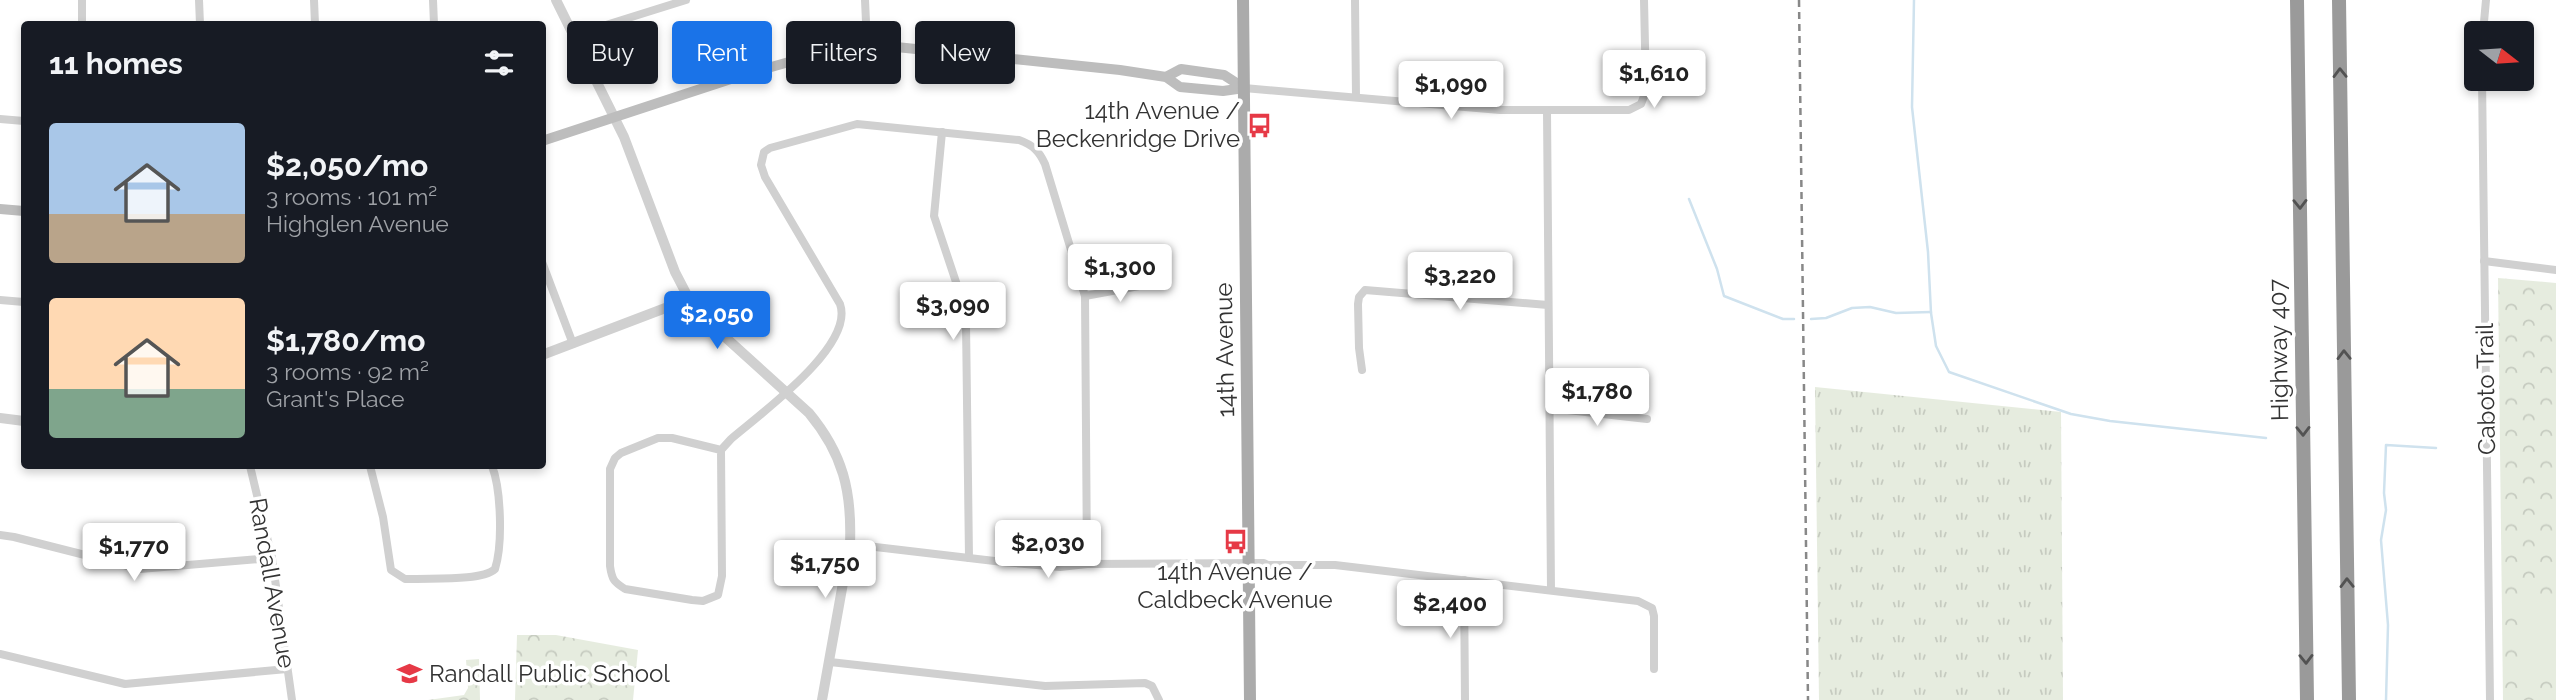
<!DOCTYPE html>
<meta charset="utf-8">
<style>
body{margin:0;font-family:Raleway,sans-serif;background:#242831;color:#f1f3f6;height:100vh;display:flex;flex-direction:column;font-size:26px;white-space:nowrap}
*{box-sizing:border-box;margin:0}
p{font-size:23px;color:#9ea1a6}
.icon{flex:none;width:38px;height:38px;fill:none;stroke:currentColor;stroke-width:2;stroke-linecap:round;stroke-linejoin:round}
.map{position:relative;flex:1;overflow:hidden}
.side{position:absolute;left:21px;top:21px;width:525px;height:448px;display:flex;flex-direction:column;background:#171b24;border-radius:7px;box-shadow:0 4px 10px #0003}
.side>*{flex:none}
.banner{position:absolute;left:567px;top:21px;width:665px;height:63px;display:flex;gap:14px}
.needle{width:46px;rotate:107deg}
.controls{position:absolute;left:2464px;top:21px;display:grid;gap:14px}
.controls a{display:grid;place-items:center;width:70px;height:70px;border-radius:7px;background:#171b24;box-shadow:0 4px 10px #0003;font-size:35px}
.price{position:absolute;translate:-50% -60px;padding:0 16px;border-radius:7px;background:#fff;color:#222;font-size:23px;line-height:46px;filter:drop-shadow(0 2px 4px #0008)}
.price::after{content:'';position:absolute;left:50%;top:42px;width:21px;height:16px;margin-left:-10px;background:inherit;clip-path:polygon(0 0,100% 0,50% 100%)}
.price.current{background:#1a73e8;color:#fff}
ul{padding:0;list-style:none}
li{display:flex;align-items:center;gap:21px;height:175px;padding:0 28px}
li span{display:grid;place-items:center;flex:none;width:196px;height:140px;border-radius:7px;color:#555}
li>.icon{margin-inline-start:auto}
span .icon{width:84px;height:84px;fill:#fffc;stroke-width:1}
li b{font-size:30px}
h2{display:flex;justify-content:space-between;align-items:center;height:84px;padding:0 28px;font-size:30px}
.pill{padding:0 24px;border-radius:7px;background:#171b24;box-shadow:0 4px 10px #0003;font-size:24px;line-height:63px}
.pill.current{background:#1a73e8;color:#fff}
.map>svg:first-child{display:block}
</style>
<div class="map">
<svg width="2556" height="700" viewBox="0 0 2556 700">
<defs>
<pattern id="grass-tufts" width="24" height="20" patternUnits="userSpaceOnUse" patternTransform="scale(1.75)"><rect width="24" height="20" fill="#e6ecdf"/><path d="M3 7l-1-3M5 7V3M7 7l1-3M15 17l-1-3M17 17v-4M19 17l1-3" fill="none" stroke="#c6cbc0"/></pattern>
<pattern id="forest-crowns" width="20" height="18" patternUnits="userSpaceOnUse" patternTransform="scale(1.75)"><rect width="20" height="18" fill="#e6ecdf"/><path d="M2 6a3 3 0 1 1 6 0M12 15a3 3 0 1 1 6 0" fill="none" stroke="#c6cbc0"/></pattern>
</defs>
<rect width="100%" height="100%" fill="#fff"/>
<polygon fill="url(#grass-tufts)" points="1815,387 2061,412 2063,700 1819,700"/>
<g fill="url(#forest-crowns)">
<polygon points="2498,278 2556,283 2556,700 2503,700"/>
<polygon points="517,635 556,635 638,650 633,700 515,700"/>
<polygon points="479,659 480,700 428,700 464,695 468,688 466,660"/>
</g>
<polygon fill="#e6ecdf" points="2556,601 2556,675 2519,675 2519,602"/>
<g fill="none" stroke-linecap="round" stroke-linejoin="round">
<g stroke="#cfe2ee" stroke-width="2.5">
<polyline points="1914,0 1912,107 1928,252 1931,313 1936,346 1949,372 2071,414 2110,421 2266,438"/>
<polyline points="1689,199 1717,269 1724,296 1783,319 1794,319"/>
<polyline points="1811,319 1826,318 1852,308 1870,307 1896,313 1931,312"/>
<polyline points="2386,700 2388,625 2381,540 2386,510 2384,493 2386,445 2436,448"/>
</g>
<g stroke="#d0d0d0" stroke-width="8">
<polyline points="82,0 82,24"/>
<polyline points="199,0 200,24"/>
<polyline points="314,0 315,24"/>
<polyline points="433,0 434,24"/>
<polyline points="865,0 867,44"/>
<polyline points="1355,0 1356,97"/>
<polyline points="2483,33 2486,0"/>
<polyline points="574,35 686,0"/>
<polyline points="2482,79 2490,700"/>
<polyline points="1244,88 1500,110 1629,110 1641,104 1646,91 1644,0"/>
<polyline points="1547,111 1551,590"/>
<polyline points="0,119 24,121"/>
<polyline points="942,132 934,216 962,300 966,323 969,558"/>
<polyline points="2484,261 2556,270"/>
<polyline points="542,262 573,344"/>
<polyline points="1085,296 1150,284"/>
<polyline points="0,300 24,302"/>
<polyline points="1362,370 1359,348 1358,304 1359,297 1365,290 1548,305"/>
<polyline points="1550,408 1647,419"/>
<path d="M721,450L672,438H658L621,453L615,458L610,469V566C612,580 614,582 625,589L692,600L703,601L718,595L722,576L721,450L731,439C760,414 855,346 840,304L765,177L761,165L764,152L770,148L857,124L1019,140C1033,145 1039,151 1045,164L1085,296L1087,564"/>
<polyline points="250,466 272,558 292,700"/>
<path d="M370,466L383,517L391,570L405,579H414C433,578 482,581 495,569C503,544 501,489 492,466"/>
<polyline points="0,535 14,537 140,569 272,558"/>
<polyline points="850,544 1003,562 1060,567 1087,564 1264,563 1268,565 1335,565 1638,601 1652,608 1654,616 1654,669"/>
<polyline points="1464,580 1465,700"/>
<polyline points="0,654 125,684 287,669"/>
<polyline points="830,662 1045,686 1145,683 1152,686 1159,700"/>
</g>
<g stroke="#d0d0d0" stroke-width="10">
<path d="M556,0L624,137L675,272L689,299L714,327L809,413C843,454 852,491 850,544L822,700"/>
<polyline points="542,355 689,299"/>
<polyline points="0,418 24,421"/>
</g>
<g stroke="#bdbdbd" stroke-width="10">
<polyline points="1166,77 1181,69 1224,75 1244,88"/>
<polyline points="542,141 743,75 842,47 867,44 1120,70 1166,77 1180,87 1223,91 1244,88"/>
<polyline points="0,209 24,211"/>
</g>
<polyline stroke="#ababab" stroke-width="12" points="1243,0 1250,700"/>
<g stroke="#9a9a9a" stroke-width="14">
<polyline points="2297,0 2307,700"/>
<polyline points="2339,0 2349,700"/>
</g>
<polyline stroke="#888" stroke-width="2.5" stroke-dasharray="7 5" stroke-linecap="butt" points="1799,0 1808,700"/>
</g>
<defs><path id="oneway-chevron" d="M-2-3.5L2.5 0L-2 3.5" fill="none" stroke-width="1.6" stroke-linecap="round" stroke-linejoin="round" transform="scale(1.75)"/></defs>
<g stroke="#525252">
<use href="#oneway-chevron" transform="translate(2340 73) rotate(-91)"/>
<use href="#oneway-chevron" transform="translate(2300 204) rotate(89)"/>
<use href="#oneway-chevron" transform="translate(2344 355) rotate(-91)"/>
<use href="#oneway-chevron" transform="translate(2303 431) rotate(89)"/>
<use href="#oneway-chevron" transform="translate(2347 583) rotate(-91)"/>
<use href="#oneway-chevron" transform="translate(2306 659) rotate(89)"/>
</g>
<defs>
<symbol id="bus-bare" viewBox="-9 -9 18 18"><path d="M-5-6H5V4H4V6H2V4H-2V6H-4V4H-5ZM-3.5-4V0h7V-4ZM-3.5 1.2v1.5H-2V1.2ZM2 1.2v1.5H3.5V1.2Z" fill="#e63946" stroke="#fff" stroke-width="2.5" paint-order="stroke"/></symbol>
<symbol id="school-bare" viewBox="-9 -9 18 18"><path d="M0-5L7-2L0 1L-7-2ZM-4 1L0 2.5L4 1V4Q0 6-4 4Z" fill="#e63946" stroke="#fff" stroke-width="2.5" paint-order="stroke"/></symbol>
</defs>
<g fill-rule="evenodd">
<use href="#bus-bare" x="1242" y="108" width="35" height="35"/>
<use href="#bus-bare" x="1218" y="524" width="35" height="35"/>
<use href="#school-bare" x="392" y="656" width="35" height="35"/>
</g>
<g text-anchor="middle" stroke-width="7" stroke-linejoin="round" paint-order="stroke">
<g font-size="24" fill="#333" stroke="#fff" text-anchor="end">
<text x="1240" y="119">14th Avenue /<tspan x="1240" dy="28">Beckenridge Drive</tspan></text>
<text x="1235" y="580" text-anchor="middle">14th Avenue /<tspan x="1235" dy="28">Caldbeck Avenue</tspan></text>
<text x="429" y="682" text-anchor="start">Randall Public School</text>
</g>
<g font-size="24" fill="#333" stroke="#fff">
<text transform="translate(1225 350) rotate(-91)" y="8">14th Avenue</text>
<text transform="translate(2279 350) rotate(-91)" y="8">Highway 407</text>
<text transform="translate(2486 389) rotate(-91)" y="8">Caboto Trail</text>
<text transform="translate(272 583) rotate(80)" y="8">Randall Avenue</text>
</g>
</g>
</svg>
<div class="controls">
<a><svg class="needle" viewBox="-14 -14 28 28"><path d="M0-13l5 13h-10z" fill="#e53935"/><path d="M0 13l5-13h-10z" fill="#9ea1a6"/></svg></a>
</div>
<b class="price" style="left:1654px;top:110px">$1,610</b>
<b class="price" style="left:1451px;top:121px">$1,090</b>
<b class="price" style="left:1120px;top:304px">$1,300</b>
<b class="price" style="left:1460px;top:312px">$3,220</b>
<b class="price" style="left:953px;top:342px">$3,090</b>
<b class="price current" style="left:717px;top:351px">$2,050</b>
<b class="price" style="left:1597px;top:428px">$1,780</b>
<b class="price" style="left:1048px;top:580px">$2,030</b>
<b class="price" style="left:134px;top:583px">$1,770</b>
<b class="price" style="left:825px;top:600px">$1,750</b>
<b class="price" style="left:1450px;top:640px">$2,400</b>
<div class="banner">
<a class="pill">Buy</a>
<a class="pill current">Rent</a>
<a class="pill">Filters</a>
<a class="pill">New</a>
</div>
<section class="side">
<h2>11 homes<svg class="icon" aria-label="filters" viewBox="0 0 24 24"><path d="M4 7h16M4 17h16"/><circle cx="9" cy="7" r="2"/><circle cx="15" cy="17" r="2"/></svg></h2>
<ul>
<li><span style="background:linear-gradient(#a9c7e8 65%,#b9a48a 0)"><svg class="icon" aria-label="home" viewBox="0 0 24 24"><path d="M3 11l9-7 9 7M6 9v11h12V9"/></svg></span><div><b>$2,050/mo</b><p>3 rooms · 101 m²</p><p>Highglen Avenue</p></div></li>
<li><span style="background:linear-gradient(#ffd9b3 65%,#7fa58c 0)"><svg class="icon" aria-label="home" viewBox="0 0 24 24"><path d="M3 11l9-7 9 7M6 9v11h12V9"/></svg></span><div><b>$1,780/mo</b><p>3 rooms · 92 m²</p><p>Grant's Place</p></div></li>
</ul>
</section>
</div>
